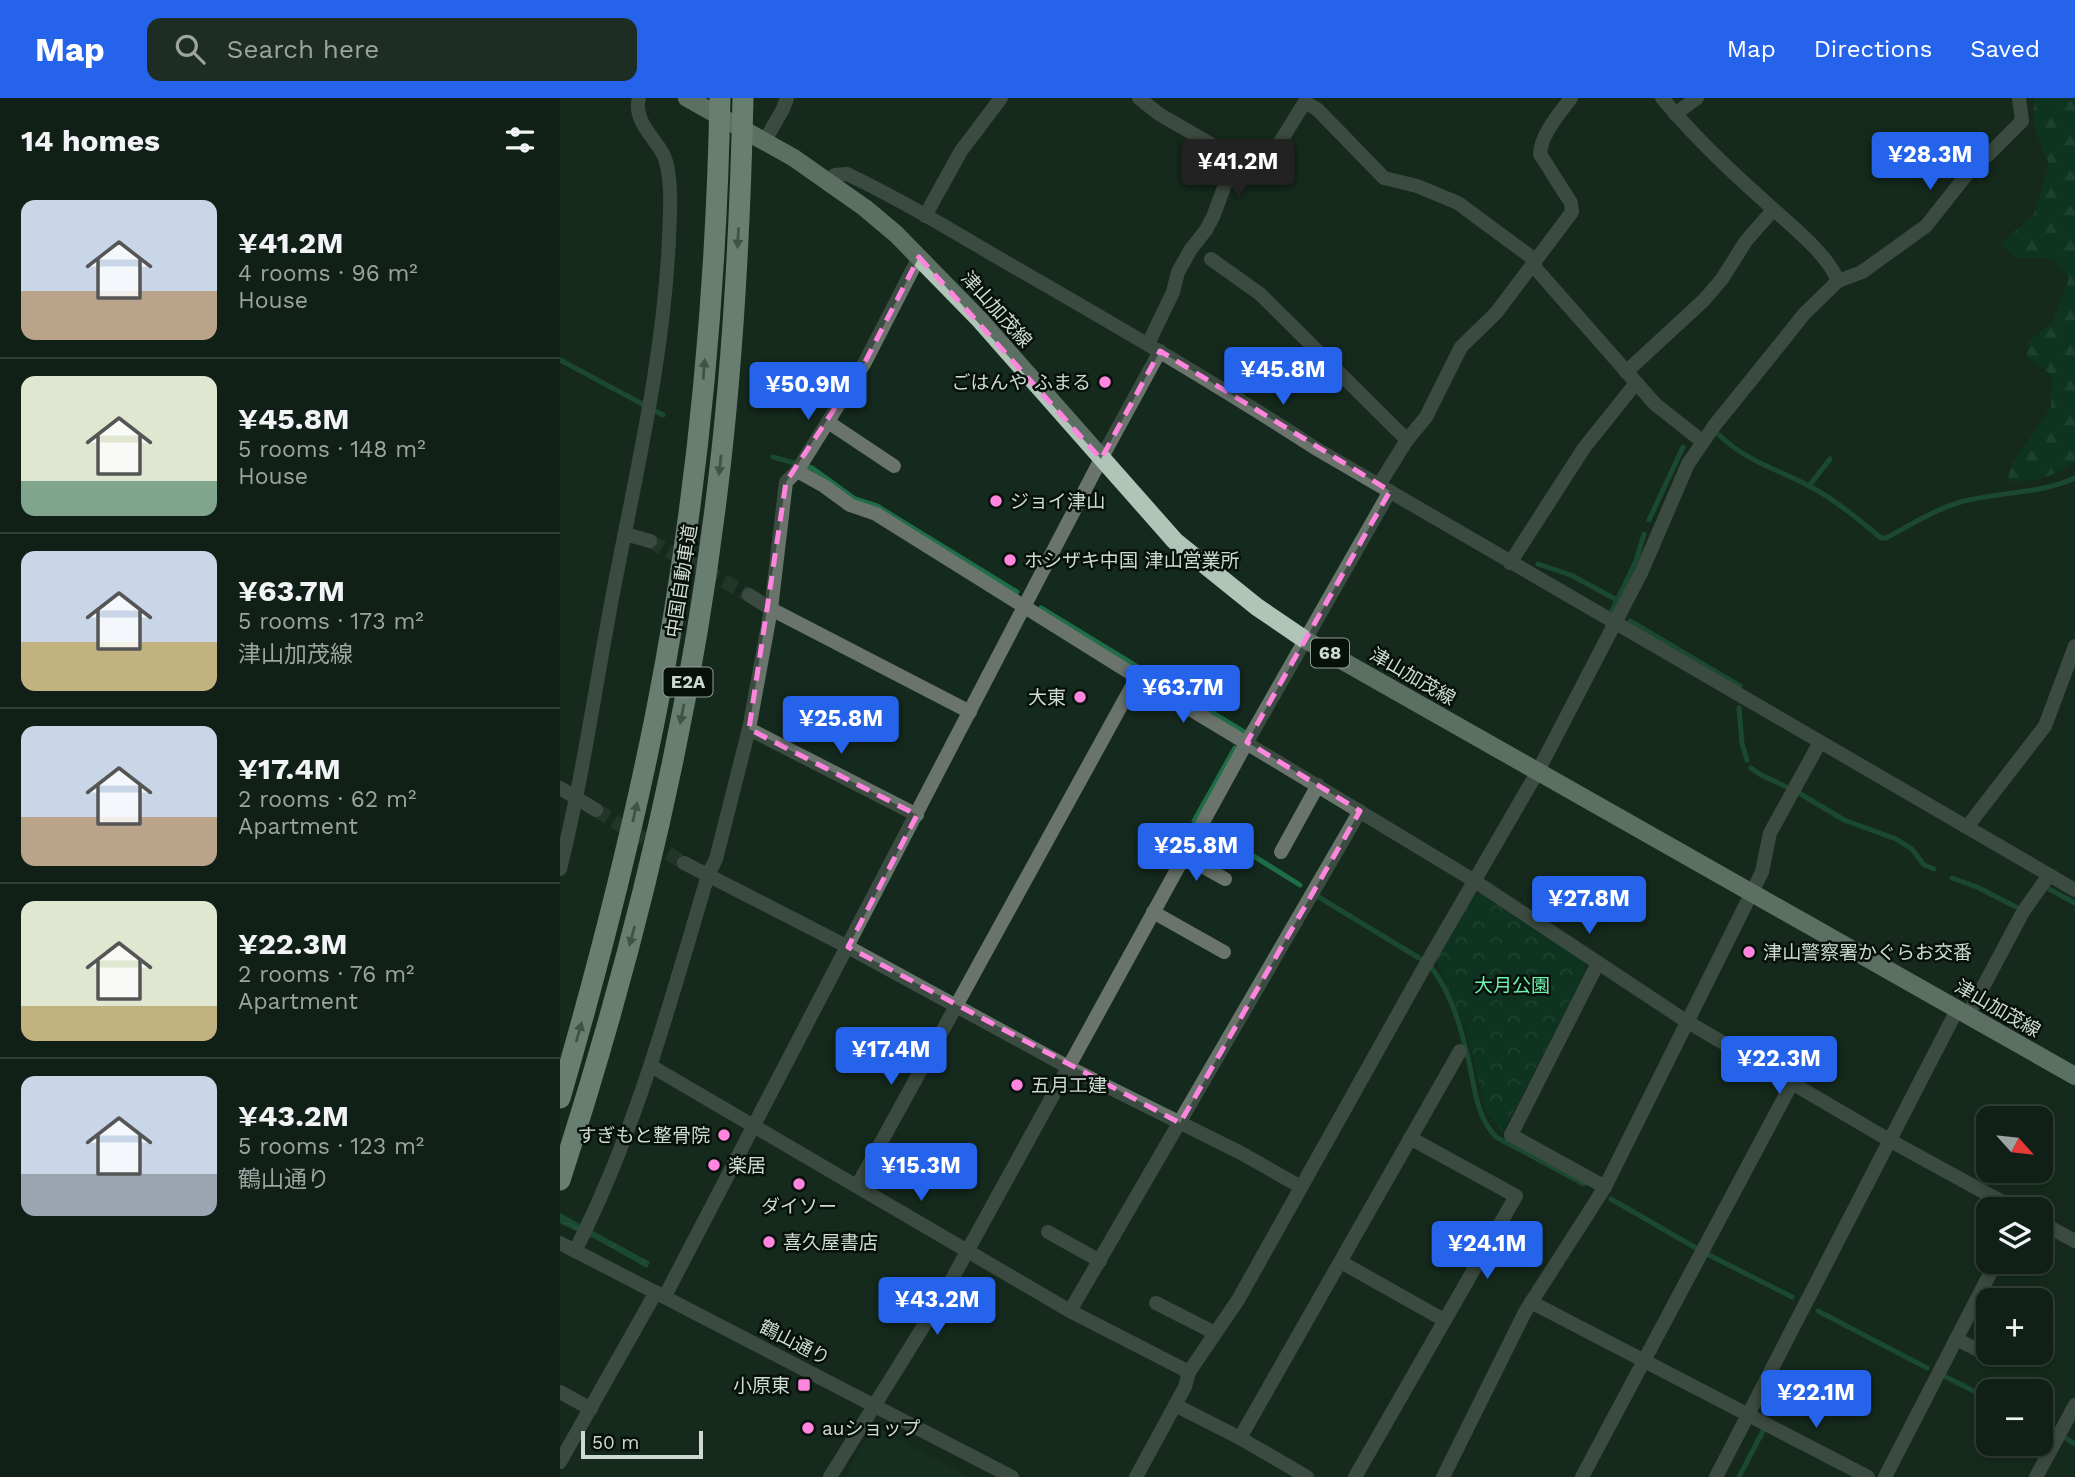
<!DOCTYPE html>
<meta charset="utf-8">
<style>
body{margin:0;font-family:"Work Sans","Noto Sans JP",sans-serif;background:#1e2d23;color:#f1f3f6;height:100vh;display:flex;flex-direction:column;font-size:26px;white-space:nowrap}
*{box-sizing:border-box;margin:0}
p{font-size:23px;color:#9ca3a1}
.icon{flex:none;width:38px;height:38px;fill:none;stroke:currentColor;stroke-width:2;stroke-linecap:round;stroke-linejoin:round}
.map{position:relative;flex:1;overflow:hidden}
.sheet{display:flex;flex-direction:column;background:#102016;width:560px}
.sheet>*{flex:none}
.needle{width:46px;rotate:117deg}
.tools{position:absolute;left:1416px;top:1008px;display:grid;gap:14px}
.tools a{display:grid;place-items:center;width:77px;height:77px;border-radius:14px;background:#102016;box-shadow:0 4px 10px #0003,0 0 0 2px #303e35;font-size:35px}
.scale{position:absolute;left:21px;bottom:18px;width:122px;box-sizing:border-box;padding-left:7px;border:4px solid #cddad2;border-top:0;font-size:19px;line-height:24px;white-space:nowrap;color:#cddad2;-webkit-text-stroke:5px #07100b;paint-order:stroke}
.price{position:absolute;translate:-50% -60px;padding:0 16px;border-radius:7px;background:#2563eb;color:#fff;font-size:23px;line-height:46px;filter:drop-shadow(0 2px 4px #0008)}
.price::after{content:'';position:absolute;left:50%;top:42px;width:21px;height:16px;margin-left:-10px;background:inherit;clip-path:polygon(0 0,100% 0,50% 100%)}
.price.on{background:#222;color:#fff}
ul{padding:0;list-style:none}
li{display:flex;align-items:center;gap:21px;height:175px;padding:0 21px}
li+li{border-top:2px solid #303e35}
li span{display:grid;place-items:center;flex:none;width:196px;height:140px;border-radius:14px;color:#555}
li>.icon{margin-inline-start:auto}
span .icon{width:84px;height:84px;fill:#fffc;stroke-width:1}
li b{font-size:30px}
h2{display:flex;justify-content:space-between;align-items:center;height:84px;padding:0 21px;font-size:30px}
header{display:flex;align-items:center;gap:42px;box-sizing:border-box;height:98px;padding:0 35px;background:#2563eb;color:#fff}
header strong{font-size:33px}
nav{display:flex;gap:38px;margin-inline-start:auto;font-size:24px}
.search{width:490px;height:63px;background:#1e2d23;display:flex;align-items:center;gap:18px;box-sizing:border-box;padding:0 24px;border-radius:14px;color:#9ca3a1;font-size:26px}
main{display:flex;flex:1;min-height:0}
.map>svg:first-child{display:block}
</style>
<header>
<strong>Map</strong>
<div class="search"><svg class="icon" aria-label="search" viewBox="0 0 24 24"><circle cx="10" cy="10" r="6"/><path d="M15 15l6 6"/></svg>Search here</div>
<nav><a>Map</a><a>Directions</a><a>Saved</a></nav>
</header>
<main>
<section class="sheet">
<h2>14 homes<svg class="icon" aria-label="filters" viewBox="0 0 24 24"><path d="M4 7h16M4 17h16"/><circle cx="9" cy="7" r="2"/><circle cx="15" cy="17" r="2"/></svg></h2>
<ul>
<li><span style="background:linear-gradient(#c9d6e8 65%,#b9a48a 0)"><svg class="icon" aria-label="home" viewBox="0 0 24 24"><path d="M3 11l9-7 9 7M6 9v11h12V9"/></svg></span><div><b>¥41.2M</b><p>4 rooms · 96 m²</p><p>House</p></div></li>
<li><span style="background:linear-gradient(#dfe7d0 75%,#7fa58c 0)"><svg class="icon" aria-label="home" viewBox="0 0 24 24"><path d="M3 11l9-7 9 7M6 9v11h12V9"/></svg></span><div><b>¥45.8M</b><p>5 rooms · 148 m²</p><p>House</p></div></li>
<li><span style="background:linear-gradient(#c9d6e8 65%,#c2b280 0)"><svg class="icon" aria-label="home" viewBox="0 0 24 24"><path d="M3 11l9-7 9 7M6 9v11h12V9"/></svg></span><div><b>¥63.7M</b><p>5 rooms · 173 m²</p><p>津山加茂線</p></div></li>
<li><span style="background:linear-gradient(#c9d6e8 65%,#b9a48a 0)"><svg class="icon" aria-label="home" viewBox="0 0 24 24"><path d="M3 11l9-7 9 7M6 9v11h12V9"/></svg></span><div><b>¥17.4M</b><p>2 rooms · 62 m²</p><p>Apartment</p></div></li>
<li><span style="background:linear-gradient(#dfe7d0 75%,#c2b280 0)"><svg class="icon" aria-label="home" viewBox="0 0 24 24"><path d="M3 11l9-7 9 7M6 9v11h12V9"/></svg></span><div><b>¥22.3M</b><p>2 rooms · 76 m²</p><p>Apartment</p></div></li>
<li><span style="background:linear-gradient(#c9d6e8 70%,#9aa5b1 0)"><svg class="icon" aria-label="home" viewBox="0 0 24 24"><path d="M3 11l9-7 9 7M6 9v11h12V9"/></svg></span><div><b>¥43.2M</b><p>5 rooms · 123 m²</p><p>鶴山通り</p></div></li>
</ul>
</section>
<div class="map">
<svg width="1515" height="1379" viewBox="0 0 1515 1379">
<defs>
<pattern id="forest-firs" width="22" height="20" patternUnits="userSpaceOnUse" patternTransform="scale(1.75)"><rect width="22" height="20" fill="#064026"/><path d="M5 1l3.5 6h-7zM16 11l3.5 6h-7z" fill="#295b45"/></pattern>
<pattern id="park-crowns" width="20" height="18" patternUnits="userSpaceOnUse" patternTransform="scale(1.75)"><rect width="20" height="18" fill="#064026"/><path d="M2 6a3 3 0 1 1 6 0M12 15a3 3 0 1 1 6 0" fill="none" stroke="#295b45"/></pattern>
<pattern id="water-waves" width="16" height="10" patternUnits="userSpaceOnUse" patternTransform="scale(1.75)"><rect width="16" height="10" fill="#1f6d47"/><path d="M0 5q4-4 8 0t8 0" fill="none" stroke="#3e8161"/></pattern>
</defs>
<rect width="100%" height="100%" fill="#152a1e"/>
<polygon fill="#183525" points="312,1327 409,1379 286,1379"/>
<path fill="url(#forest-firs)" d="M1474,0H1515V364C1494,379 1472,385 1447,383L1452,366L1491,309L1492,278L1467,258L1469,243L1491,226L1509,181L1493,160H1456L1441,146L1474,116L1489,67L1473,26Z"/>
<polygon fill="url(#park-crowns)" points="921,795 1025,864 1026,874 943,1034 926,1015 906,932 876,863 912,800"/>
<polygon fill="url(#water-waves)" points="0,1115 90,1164 87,1170 32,1139 30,1140 0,1125"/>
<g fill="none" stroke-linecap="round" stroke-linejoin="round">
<g stroke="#1f6d47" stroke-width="5">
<polyline points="0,262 103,317"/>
<path d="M1159,337C1186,363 1217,371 1249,388C1276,402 1298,421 1321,440H1326C1352,426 1380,408 1409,402C1443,394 1483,395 1515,380"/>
<polyline points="213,359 252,370 295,401 317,408 457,494"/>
<polyline points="1249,388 1270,361"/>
<polyline points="1089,422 1123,349"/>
<polyline points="978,466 1011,477 1059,503"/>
<polyline points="481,510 684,634"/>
<polyline points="1052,513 1076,463 1084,436"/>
<polyline points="1070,523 1180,588"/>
<polyline points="1179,610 1182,646 1187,662"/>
<polyline points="1191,670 1201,677 1229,690"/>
<polyline points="1239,695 1284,722 1336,741 1352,751 1364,767 1374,771"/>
<polyline points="634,723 675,650"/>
<polyline points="647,729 740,787"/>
<polyline points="1392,780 1417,789 1456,809"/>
<polyline points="1489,791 1515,805"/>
<polyline points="757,798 859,860"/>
<path d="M871,869C893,898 901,930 909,964C915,991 916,1018 936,1039L1024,1086"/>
<polyline points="1051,1101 1136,1150"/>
<polyline points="1147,1156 1232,1199"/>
<polyline points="1258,1213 1367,1270"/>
<polyline points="1384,1278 1428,1300"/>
<polyline points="1480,1328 1490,1333"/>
<polyline points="1507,1341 1515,1346"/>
<polyline points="1179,1379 1203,1333"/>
</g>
<g stroke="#314439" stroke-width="14" stroke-dasharray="14 7" stroke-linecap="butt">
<polyline points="90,443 189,497"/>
<polyline points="36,712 124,765"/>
</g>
<g stroke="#6a746d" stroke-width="14">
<polyline points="579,0 599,16 668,56 673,65 653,119 646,132 631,151 618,174 613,194 588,246"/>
<polyline points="1115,16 1137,0"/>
<polyline points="204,44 223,11 227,0"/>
<path d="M670,76C683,80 690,81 702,73L745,4L758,12L824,80L857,88L898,105L971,159L977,172L1095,306L1143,344"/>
<path d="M267,82L275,77L287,76C348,105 405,141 463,174C562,231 660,288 755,350L1515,792"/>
<polyline points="365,118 401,53 441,0"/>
<polyline points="651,161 700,196 847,342"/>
<polyline points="1278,183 1302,174 1366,128 1415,66 1429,56 1462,23 1459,0"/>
<polyline points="1066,274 1144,202 1162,181 1186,143 1213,112"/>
<polyline points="268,324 334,368"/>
<polyline points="237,373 264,388 290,407 316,416 577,579 913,782 1126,923 1329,1042 1455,1111"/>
<path d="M819,387L847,342L866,319L901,249L936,215L1012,114L1011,105L980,56C981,36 1000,15 1011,0"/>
<polyline points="65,436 90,443"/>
<polyline points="950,465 1024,350 1076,285"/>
<polyline points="189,497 211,511 410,614"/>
<polyline points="189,631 357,717"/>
<polyline points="0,690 36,712"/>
<polyline points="1407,729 1485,628 1515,548"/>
<polyline points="721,754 758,687"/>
<polyline points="624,758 665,781"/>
<polyline points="124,765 288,849 508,969 681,1055 741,1089"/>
<path d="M0,771C23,679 36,584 54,490C76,375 104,258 109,140C110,117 113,76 103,56C93,38 73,22 79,0"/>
<polyline points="593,814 664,854"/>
<polyline points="1038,865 951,1037 1045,1089"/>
<polyline points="1408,917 1463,814 1489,777"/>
<polyline points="91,968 510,1213 629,1274"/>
<polyline points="297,1088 577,579"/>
<polyline points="1480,1124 1515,1143"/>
<polyline points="488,1134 540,1163"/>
<path d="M15,1153C76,1033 110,905 148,777L156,761L189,631L211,511L226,384L237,373L304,266L359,159"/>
<polyline points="781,1164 884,1222"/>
<polyline points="105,1198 541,361 600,253"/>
<polyline points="971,1204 1308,1379"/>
<polyline points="596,1205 655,1235"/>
<polyline points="510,1213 800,713"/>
<polyline points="1396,1241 1428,1257"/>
<polyline points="0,1294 31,1311"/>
<polyline points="615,1307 680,1340 747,1379"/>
<polyline points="680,1340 900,953"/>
<polyline points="0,1364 96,1194"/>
<polyline points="270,1379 386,1192 687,644 830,393"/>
<path d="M576,1379L625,1289L629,1274L678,1202L861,875L978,673L1081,475L1128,366L1154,328L1221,245L1244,216L1278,183C1267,154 1224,122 1201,100C1166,69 1132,36 1102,0"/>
<polyline points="795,1379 956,1098 850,1040"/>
<polyline points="883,1379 965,1214 1045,1089 1202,774 1210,735 1260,644"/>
<polyline points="1022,1379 1232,985"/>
<polyline points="1325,1379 1436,1164"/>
<polyline points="1476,1379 1515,1307"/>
</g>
<g stroke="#6a746d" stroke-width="14">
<polyline points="0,1145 452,1379"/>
<polyline points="1156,1379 1397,912"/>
</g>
<polyline stroke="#b0c5b7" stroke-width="18" points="127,0 234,60 305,110 336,136 420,222 615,443 697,509 744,541 1515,978"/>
<g stroke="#cbe5d5" stroke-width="21">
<path d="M0,1000C37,873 70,745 96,615C136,413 156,206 160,0"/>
<path d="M0,1082C72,861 128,634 156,403C173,269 180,135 183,0"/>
</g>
</g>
<defs><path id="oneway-solid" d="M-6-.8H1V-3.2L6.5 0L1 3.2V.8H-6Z" transform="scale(1.75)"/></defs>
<g fill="#73857a">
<use href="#oneway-solid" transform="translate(178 140) rotate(93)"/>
<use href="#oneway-solid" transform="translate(144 271) rotate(-86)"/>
<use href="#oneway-solid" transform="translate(160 367) rotate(96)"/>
<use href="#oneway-solid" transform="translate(122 616) rotate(101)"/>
<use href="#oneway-solid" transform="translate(75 714) rotate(-77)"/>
<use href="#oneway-solid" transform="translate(72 838) rotate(105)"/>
<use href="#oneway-solid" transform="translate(19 934) rotate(-74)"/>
</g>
<path d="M0 0H1515V1379H0ZM359,159L541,361L600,253L830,393L687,644L800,713L620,1025L288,849L357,717L189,631L226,384L304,266Z" fill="#152a1e" fill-opacity=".55" fill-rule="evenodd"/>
<path fill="none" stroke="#ff85df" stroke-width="5" stroke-dasharray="14 9" stroke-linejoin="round" d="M359,159L541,361L600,253L830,393L687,644L800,713L620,1025L288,849L357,717L189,631L226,384L304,266Z"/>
<g fill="#ff85df" stroke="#07100b" stroke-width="2.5">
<circle cx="545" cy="284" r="7"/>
<circle cx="436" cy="403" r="7"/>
<circle cx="450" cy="462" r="7"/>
<circle cx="520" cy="599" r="7"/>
<circle cx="1189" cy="854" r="7"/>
<circle cx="457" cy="987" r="7"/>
<circle cx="164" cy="1037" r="7"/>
<circle cx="154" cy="1067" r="7"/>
<circle cx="239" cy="1086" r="7"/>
<circle cx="209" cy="1144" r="7"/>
<rect x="237" y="1280" width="14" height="14" rx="3.5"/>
<circle cx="248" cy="1330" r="7"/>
</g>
<g text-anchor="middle" stroke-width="5" stroke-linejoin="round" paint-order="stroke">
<g fill="#07100b" stroke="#929d96" stroke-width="2">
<rect x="751" y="540.5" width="38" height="29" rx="5"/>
<rect x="103.5" y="569.5" width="49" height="29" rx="5"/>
</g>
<g font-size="18" font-weight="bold" fill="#cddad2">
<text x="770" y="561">68</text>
<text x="128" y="590">E2A</text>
</g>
<g font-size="19" fill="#cddad2" stroke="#07100b">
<text transform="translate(437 211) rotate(48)" y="7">津山加茂線</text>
<text transform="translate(121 483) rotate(-81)" y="7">中国自動車道</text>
<text transform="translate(853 578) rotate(30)" y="7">津山加茂線</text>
<text transform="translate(1438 910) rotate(30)" y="7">津山加茂線</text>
<text transform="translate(235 1244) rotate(27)" y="7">鶴山通り</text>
</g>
<g font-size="19" fill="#cddad2" stroke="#07100b" text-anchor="start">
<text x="531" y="291" text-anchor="end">ごはんや ふまる</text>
<text x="450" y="410">ジョイ津山</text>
<text x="464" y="469">ホシザキ中国 津山営業所</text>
<text x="506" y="606" text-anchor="end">大東</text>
<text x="1203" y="861">津山警察署かぐらお交番</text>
<text x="471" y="994">五月工建</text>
<text x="150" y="1044" text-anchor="end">すぎもと整骨院</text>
<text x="168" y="1074">楽居</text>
<text x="239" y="1115" text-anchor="middle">ダイソー</text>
<text x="223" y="1151">喜久屋書店</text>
<text x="230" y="1294" text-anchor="end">小原東</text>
<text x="262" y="1337">auショップ</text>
</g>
<g font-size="19" fill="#70f1ad" stroke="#07100b">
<text x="952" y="894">大月公園</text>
</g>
</g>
</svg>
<div class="tools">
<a><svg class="needle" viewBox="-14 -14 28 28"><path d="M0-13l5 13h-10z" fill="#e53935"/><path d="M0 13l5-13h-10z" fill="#9ca3a1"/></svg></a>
<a><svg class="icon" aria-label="layers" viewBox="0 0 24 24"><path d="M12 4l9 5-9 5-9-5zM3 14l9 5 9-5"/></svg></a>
<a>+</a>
<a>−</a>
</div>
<div class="scale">50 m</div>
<b class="price" style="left:1370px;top:94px">¥28.3M</b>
<b class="price on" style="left:678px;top:101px">¥41.2M</b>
<b class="price" style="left:723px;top:309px">¥45.8M</b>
<b class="price" style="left:248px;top:324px">¥50.9M</b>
<b class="price" style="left:623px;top:627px">¥63.7M</b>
<b class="price" style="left:281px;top:658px">¥25.8M</b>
<b class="price" style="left:636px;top:785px">¥25.8M</b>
<b class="price" style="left:1029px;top:838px">¥27.8M</b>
<b class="price" style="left:331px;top:989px">¥17.4M</b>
<b class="price" style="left:1219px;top:998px">¥22.3M</b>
<b class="price" style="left:361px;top:1105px">¥15.3M</b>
<b class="price" style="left:927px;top:1183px">¥24.1M</b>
<b class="price" style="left:377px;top:1239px">¥43.2M</b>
<b class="price" style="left:1256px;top:1332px">¥22.1M</b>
</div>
</main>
